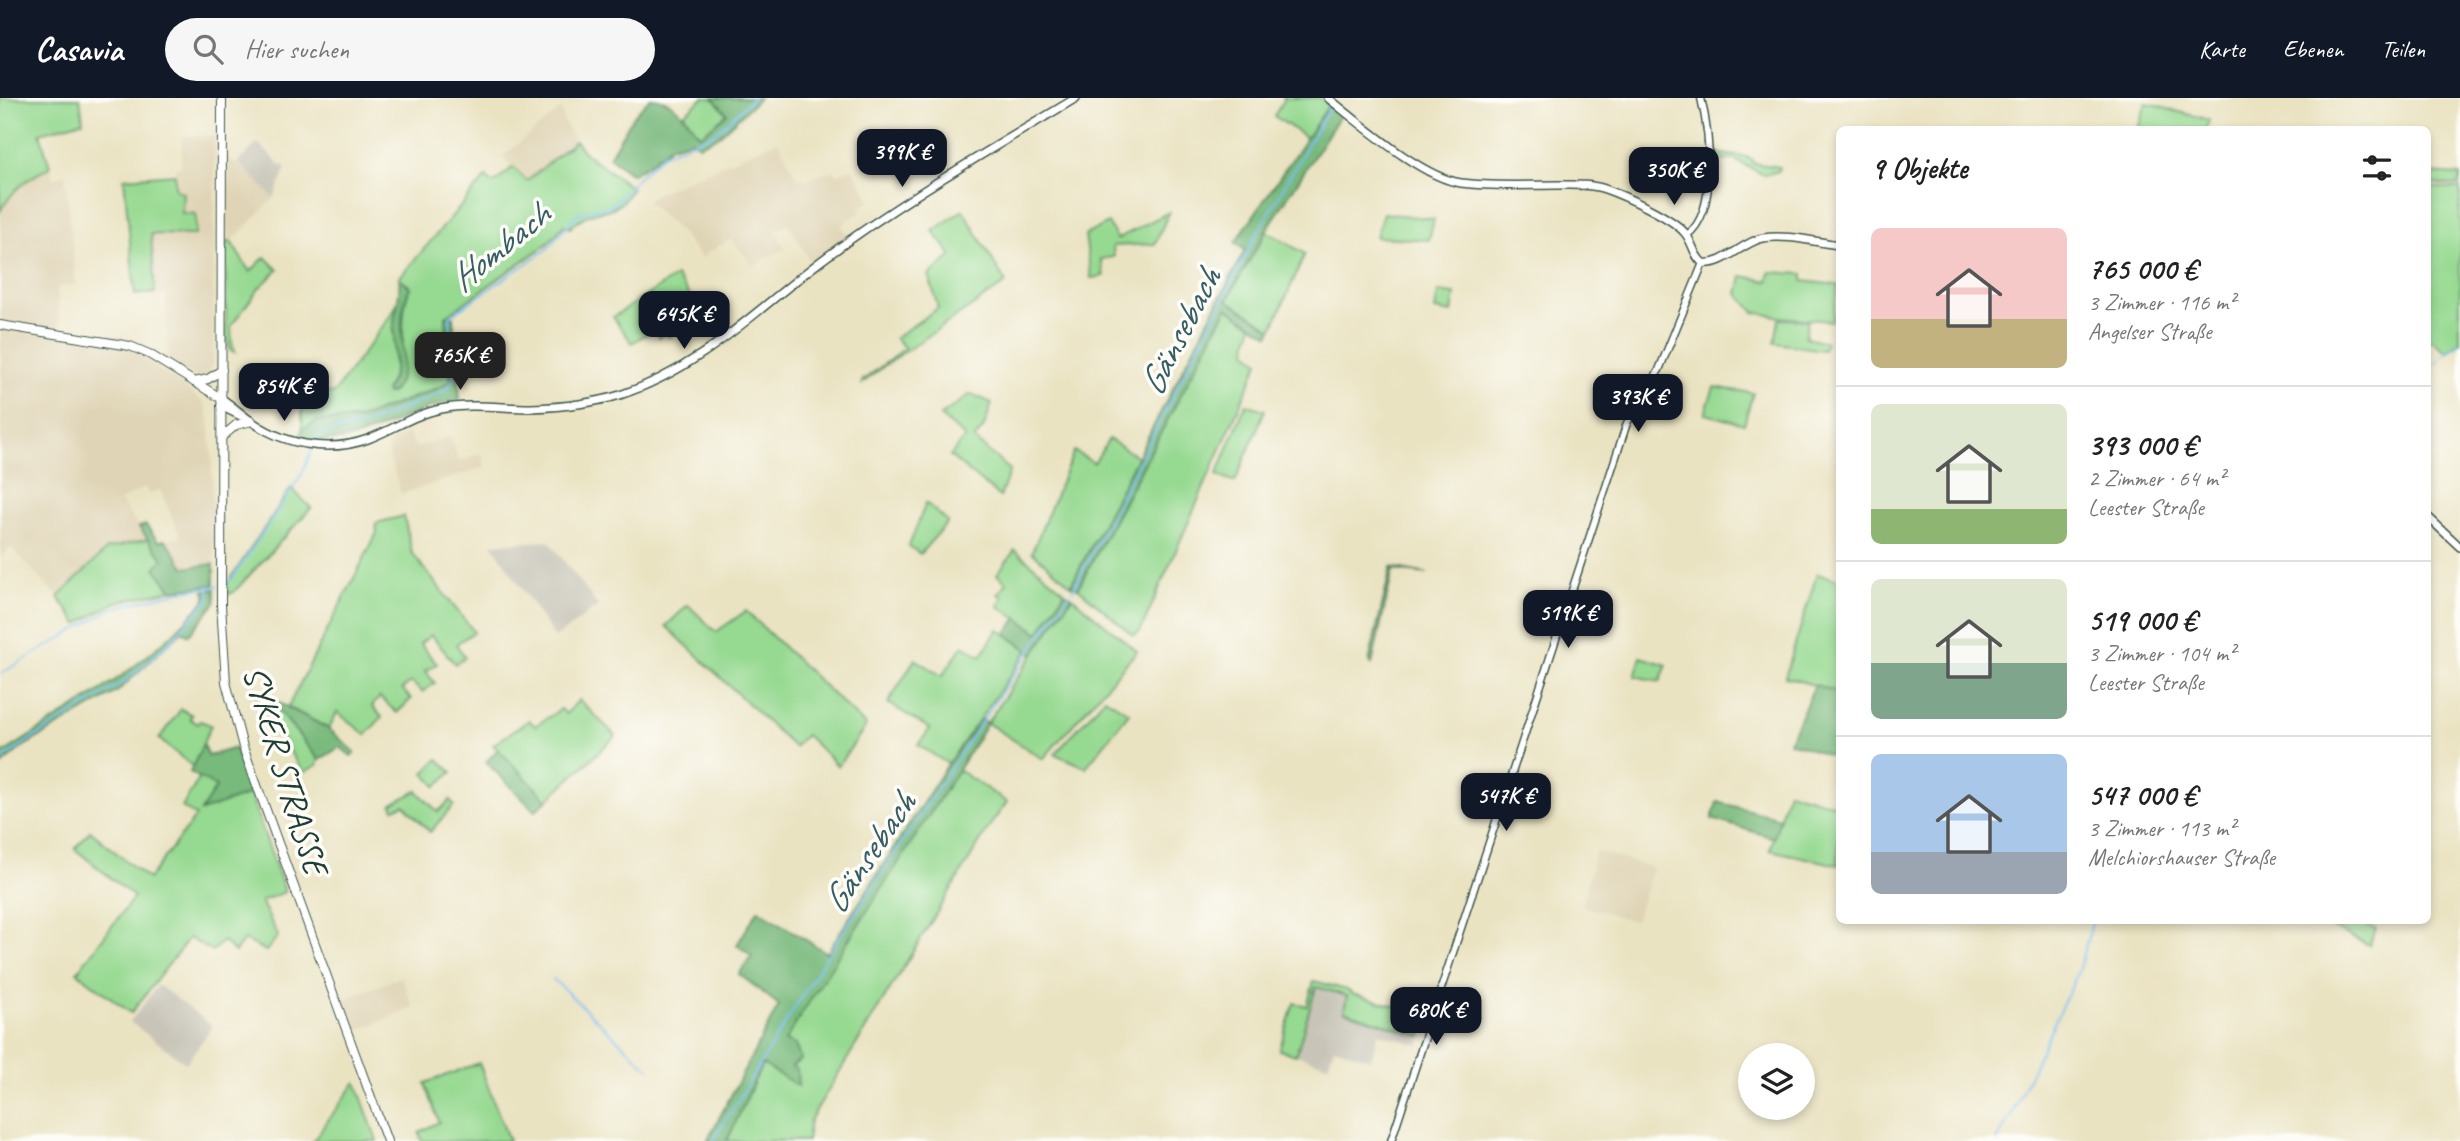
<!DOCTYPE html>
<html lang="de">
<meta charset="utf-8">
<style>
body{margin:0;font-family:Caveat,sans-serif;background:#f6f6f6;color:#222;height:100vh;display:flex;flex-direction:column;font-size:26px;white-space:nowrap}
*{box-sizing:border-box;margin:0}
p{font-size:23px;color:#767676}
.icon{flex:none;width:38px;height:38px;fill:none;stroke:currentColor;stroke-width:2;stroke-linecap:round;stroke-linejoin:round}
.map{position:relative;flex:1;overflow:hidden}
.drawer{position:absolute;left:1836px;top:28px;width:595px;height:798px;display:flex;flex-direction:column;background:#fff;border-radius:10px;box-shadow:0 4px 10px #0003}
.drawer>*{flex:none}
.fabs{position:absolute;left:1738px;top:945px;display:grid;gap:14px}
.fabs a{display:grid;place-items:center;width:77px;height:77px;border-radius:50%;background:#fff;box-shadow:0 4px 10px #0003;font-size:35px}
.price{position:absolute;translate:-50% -60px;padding:0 16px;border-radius:14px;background:#111827;color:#fff;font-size:23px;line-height:46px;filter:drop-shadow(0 2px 4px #0008)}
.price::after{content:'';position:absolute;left:50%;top:42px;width:21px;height:16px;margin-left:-10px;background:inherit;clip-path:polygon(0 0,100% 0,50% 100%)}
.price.current{background:#222;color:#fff}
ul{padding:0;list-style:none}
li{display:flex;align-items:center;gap:21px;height:175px;padding:0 35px}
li+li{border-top:2px solid #e0e0e0}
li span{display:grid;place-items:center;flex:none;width:196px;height:140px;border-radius:10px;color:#555}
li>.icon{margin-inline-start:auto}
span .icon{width:84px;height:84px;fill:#fffc;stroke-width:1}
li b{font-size:30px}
h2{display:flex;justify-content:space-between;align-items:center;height:84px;padding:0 35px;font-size:30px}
header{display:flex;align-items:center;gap:42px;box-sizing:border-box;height:98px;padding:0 35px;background:#111827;color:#fff}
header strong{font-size:33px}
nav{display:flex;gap:38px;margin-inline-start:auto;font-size:24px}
.search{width:490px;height:63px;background:#f6f6f6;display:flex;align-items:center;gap:18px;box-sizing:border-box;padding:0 24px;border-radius:38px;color:#767676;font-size:26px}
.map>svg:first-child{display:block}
</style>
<header>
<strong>Casavia</strong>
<div class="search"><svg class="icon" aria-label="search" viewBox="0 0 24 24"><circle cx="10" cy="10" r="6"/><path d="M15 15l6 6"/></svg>Hier suchen</div>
<nav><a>Karte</a><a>Ebenen</a><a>Teilen</a></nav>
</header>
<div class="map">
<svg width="2460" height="1043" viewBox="0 0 2460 1043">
<rect width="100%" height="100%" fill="#fdfcf7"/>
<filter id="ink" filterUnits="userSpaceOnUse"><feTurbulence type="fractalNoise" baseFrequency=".0143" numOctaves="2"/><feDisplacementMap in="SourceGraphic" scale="14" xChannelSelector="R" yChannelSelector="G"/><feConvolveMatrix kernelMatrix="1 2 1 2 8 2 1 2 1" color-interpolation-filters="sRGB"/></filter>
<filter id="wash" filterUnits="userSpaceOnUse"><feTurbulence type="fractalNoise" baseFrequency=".00686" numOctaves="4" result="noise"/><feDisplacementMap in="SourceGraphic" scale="28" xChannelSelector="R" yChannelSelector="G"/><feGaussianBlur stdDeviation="1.57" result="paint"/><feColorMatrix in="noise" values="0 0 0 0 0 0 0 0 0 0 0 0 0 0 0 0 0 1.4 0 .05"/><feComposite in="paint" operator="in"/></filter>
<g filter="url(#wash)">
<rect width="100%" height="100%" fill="#eae3c2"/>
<g fill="#dfd4b5">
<polygon points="561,11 564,24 575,43 526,84 503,58"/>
<polygon points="182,38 215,38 213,265 209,275 200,280 194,279 168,260 166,197 155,196 150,136 195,137 182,115 175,91 176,69 181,69"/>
<polygon points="778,43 795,77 806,82 833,72 837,77 852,70 871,103 859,109 861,113 841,127 849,138 811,165 789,126 776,133 785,150 754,168 731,141 707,155 702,161 682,136 647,103 653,97"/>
<polygon points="228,60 235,66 238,64 274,100 231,144 226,144"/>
<polygon points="50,69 54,81 65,75 76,186 57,189 60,232 119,239 135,244 154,253 147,261 203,304 209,320 212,361 214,466 185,470 166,442 181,439 160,392 148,396 145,389 120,403 148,441 107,451 58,499 11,449 0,460 0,113 12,93 27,81"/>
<polygon points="408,335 416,350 450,338 459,363 482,355 485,369 401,396 388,354 390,345"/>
<polygon points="1596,753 1653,770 1635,823 1582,808"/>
<polygon points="402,879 413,910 351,935 340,902"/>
</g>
<g fill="#c8c4b8">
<polygon points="258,45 281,68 284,67 286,70 274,100 238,64"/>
<polygon points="549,443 598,508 555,540 492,446"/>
<polygon points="158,887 213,928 186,965 130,924"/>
<polygon points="1315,888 1347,898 1344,913 1422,938 1419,947 1378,935 1371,961 1334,949 1328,967 1296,957"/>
</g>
<g fill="#96d991" stroke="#5a8b62" stroke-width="2">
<path d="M0,0H80L83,23L40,35L50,69C25,82 15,89 0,113Z"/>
<polygon points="703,0 713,0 728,16 700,38 684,16"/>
<polygon points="1283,0 1320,0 1329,7 1307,40 1274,18 1284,2"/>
<polygon points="2146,5 2209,22 2206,31 2138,31"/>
<path d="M575,43L585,55L632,90C629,94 626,100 622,104C607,118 590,108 570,130L564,127L547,146L446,218L451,283L447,286L358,321L317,323L302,332V288L333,296L393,214L400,199L394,224V274L386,293L387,296L393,294C411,261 396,224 410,189L399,180L486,79L493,86L513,69L527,83Z"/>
<polygon points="1714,55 1746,59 1752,62 1753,65 1780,69 1779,73 1764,77 1735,62 1714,61"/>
<polygon points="2427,75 2460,77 2460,87 2427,86"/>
<polygon points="175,76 175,91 183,95 182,115 196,116 195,137 151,136 155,195 135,197 124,80"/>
<polygon points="2427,90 2460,90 2460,244 2447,254 2432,242 2427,243"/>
<polygon points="963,112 1006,185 884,268 862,286 862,283 905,250 895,240 938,210 929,177 952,158 933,133"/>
<polygon points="1169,114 1155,146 1113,148 1114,159 1101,161 1104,178 1091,180 1085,137 1108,125 1117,141"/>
<polygon points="1383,115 1434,121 1429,142 1376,139"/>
<polygon points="1266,133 1305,156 1272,231 1227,202"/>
<polygon points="226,144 231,144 250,174 265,159 278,172 260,189 231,228 232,246 235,254 229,252 226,237"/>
<polygon points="1770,174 1803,176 1803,183 1838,187 1832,223 1781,219 1754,214 1738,196 1742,178 1768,183"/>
<polygon points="676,178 703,216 669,239 666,236 659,239 653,232 632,245 613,219"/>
<polygon points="1438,194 1455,196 1452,215 1435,212"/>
<polygon points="1227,210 1253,228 1248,242 1247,253 1259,264 1140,534 1133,537 1078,490"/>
<polygon points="1779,221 1808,222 1805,239 1826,244 1823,252 1775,245"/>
<polygon points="1714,289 1753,295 1744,326 1705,316"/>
<polygon points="971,296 992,305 984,329 974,341 1010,372 1000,399 950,358 965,339 940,318"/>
<polygon points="1246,306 1265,312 1235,384 1217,377"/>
<polygon points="1109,341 1138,359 1071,487 1032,454 1074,353 1094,365"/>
<polygon points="291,390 311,410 234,494 227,497 227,486"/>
<polygon points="926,405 948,424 920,456 909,448"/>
<polygon points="404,418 412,455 474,534 456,546 465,559 455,566 431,537 420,546 437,566 425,573 435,585 422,594 411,584 402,591 411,601 397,615 380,599 372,608 382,619 366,637 337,614 329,631 288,609 377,435 376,425"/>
<polygon points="148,441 163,461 156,470 172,492 116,504 78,526 58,499 107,451"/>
<polygon points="1015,452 1065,494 1039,535 998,508 1003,499 998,496 1007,485 997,476"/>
<polygon points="1817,476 1839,482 1839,594 1785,579"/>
<polygon points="1072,499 1137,553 1043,661 987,625"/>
<polygon points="688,507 716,534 746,513 866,628 838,668 806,637 794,649 666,528"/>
<polygon points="998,531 1028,552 948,666 918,647 930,631 888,605 915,561 942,578 963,547 981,558"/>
<polygon points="1641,559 1667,567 1660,584 1635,578"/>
<polygon points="252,591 268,599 319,662 317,667 303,675"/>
<polygon points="1105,600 1129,615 1086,669 1055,656"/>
<polygon points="579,602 616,638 547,702 493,647 529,622 535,628 561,611 566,616"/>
<polygon points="181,611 192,617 190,621 198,626 200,623 211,627 193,669 159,641"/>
<polygon points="438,661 452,674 436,688 424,675"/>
<polygon points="958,672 1007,704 991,726 810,1022 807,1043 727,1043 762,966 798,987 792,968 801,962 784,943 836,860"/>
<polygon points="200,679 216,689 202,713 250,696 285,794 261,803 278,838 266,853 244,842 235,854 223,843 212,853 189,840 131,915 77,874 134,799 75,751 90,733 148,781 196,718 182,709"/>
<polygon points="417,693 438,714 450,702 454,707 430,734 404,707 394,711 392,706"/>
<polygon points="1788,693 1839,708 1838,767 1770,752"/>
<polygon points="2359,823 2376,831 2369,847 2332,830 2335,823"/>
<polygon points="1314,883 1347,892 1352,896 1429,917 1422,938 1344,913 1347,898 1316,889 1296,957 1279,952 1294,905 1307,908"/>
<polygon points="479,965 509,1043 422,1043 419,1034 439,1024 425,985"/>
<polygon points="356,984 377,1043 313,1043"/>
</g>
<g fill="#78b97b" stroke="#4c7b58" stroke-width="2">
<path d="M650,0C674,0 687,21 700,38L727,16L713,0H759L720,37L700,47L692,42L671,48L646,68L632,76L609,59L634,17Z"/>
<polygon points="1329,7 1341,16 1266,133 1227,202 1272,231 1269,237 1227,210 1078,490 1071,487 1245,152 1235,145"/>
<path d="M399,180L410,189C406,199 403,211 402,222C401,245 411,280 389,296L386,293C401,271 392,248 394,224C396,208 401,196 399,180Z"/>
<path d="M446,218L453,219L460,301C446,305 431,308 418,314C373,332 352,349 301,341L302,332L317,323L358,321L430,294L451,283Z"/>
<polygon points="146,427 158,443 166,442 185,470 214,466 214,487 172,492 155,470 163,461 139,429"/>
<polygon points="1391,469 1428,476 1393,472 1372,566 1369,564"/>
<path d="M215,491V505L189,537L182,533L118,593L21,650L0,668V658L5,654C80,605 147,570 206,501V494L203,493Z"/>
<polygon points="1065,494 1072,499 1033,556 1006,536 1017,520 1039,535"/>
<polygon points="1815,587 1839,594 1839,631 1832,658 1789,644"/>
<polygon points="268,599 329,631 355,654 351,658 340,649 319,662"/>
<path d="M981,621L987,625C922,732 850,836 785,943L795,947L801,961L792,968L797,972L798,988L762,966L727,1043H707L779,907L739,876L752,858L737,847L758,812L827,855L948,666Z"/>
<polygon points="203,646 208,658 235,650 250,696 201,713 216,689 190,674"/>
<polygon points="498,651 547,702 535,713 486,664"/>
<polygon points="1717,704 1780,720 1774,740 1712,721"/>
</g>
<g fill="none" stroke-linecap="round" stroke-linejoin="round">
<g stroke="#7bbff1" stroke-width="2">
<polyline points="2442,259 2460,245"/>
<polyline points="2427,272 2439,263"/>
<polyline points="316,344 319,336 369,325 447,292 453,280 450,218 547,151 576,117 591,112 612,108 637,80 664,56 715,35 753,0"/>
<polyline points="224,487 232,481 302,376 313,349"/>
<polyline points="1073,492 1254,141 1330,8"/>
<polyline points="0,576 113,510 182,493 218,488"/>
<polyline points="0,663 27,644 127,582 169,545 209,501 209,489"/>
<polyline points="553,881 649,971"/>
<polyline points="713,1043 823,864 990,611 1070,496"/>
<polyline points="1997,1043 2012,1015 2078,874 2093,822"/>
</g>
</g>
</g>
<g filter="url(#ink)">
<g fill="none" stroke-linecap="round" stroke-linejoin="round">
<defs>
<g id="tertiary">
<path d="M1687,137C1719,114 1709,33 1701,0"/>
<polyline points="1391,1043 1627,325 1659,272 1703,165"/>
</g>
<g id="secondary">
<path d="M1328,0C1360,25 1422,80 1461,85C1493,89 1526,87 1557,87C1573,87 1590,86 1605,91C1625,98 1671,119 1684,134C1693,143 1693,158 1703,165C1724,168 1742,144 1763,140C1787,136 1815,144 1839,147"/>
<path d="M222,301C231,307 239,314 247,320C281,346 327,356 368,341C392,332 415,316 441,311C471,305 501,310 531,310C561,309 591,306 620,297C700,271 756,212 821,163C902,102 990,52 1076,0"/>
<polyline points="221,308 241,318"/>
<polyline points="2427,418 2460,449"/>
</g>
<g id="primary">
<polyline points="222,0 221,507 226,584 243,649 387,1043"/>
<polyline points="0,227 130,248 149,256 222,301"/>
<polyline points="194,284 208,281 222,272"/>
<polyline points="222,339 236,327 252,323"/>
</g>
</defs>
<use href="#tertiary" stroke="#3d5649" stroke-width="9"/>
<use href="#secondary" stroke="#3d5649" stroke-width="10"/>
<use href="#primary" stroke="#3d5649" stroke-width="10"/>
<use href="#tertiary" stroke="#fff" stroke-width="6"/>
<use href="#secondary" stroke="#fff" stroke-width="7"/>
<use href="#primary" stroke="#fff" stroke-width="8"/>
</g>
</g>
<g text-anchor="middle" stroke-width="7" stroke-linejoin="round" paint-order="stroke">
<g font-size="35" fill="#1f3d34" stroke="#fdfcf7">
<text transform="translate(286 672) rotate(73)" y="12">SYKER STRASSE</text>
</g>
<g font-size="37" font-style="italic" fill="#365e63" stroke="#fdfcf7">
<text transform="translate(499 148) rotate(-39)" y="13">Hombach</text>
<text transform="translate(1179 233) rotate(-63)" y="13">Gänsebach</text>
<text transform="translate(868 754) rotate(-56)" y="13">Gänsebach</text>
</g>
</g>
</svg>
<div class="fabs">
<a><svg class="icon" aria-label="layers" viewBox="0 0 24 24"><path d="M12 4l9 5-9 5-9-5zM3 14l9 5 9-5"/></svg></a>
</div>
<b class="price" style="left:902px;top:91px">399K €</b>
<b class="price" style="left:1674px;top:109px">350K €</b>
<b class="price" style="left:684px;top:253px">645K €</b>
<b class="price current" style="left:460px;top:294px">765K €</b>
<b class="price" style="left:284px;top:325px">854K €</b>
<b class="price" style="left:1638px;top:336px">393K €</b>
<b class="price" style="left:1568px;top:552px">519K €</b>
<b class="price" style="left:1506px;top:735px">547K €</b>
<b class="price" style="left:1436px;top:949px">680K €</b>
<section class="drawer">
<h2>9 Objekte<svg class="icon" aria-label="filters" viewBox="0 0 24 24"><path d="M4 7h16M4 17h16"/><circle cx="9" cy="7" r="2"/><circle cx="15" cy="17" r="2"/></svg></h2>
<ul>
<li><span style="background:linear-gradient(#f6c9c9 65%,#c2b280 0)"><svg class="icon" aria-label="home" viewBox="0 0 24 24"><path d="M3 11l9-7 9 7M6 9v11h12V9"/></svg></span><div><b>765 000 €</b><p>3 Zimmer · 116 m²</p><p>Angelser Straße</p></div></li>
<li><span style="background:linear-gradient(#dfe7d0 75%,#8fb573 0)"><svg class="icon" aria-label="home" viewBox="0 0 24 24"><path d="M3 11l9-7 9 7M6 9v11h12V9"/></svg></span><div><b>393 000 €</b><p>2 Zimmer · 64 m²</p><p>Leester Straße</p></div></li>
<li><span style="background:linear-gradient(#dfe7d0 60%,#7fa58c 0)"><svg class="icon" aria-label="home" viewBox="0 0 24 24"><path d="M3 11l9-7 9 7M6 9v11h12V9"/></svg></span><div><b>519 000 €</b><p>3 Zimmer · 104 m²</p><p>Leester Straße</p></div></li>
<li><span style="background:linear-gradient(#a9c7e8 70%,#9aa5b1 0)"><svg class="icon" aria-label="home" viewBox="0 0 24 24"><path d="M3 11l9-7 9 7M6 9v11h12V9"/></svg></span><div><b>547 000 €</b><p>3 Zimmer · 113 m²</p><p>Melchiorshauser Straße</p></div></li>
</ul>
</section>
</div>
